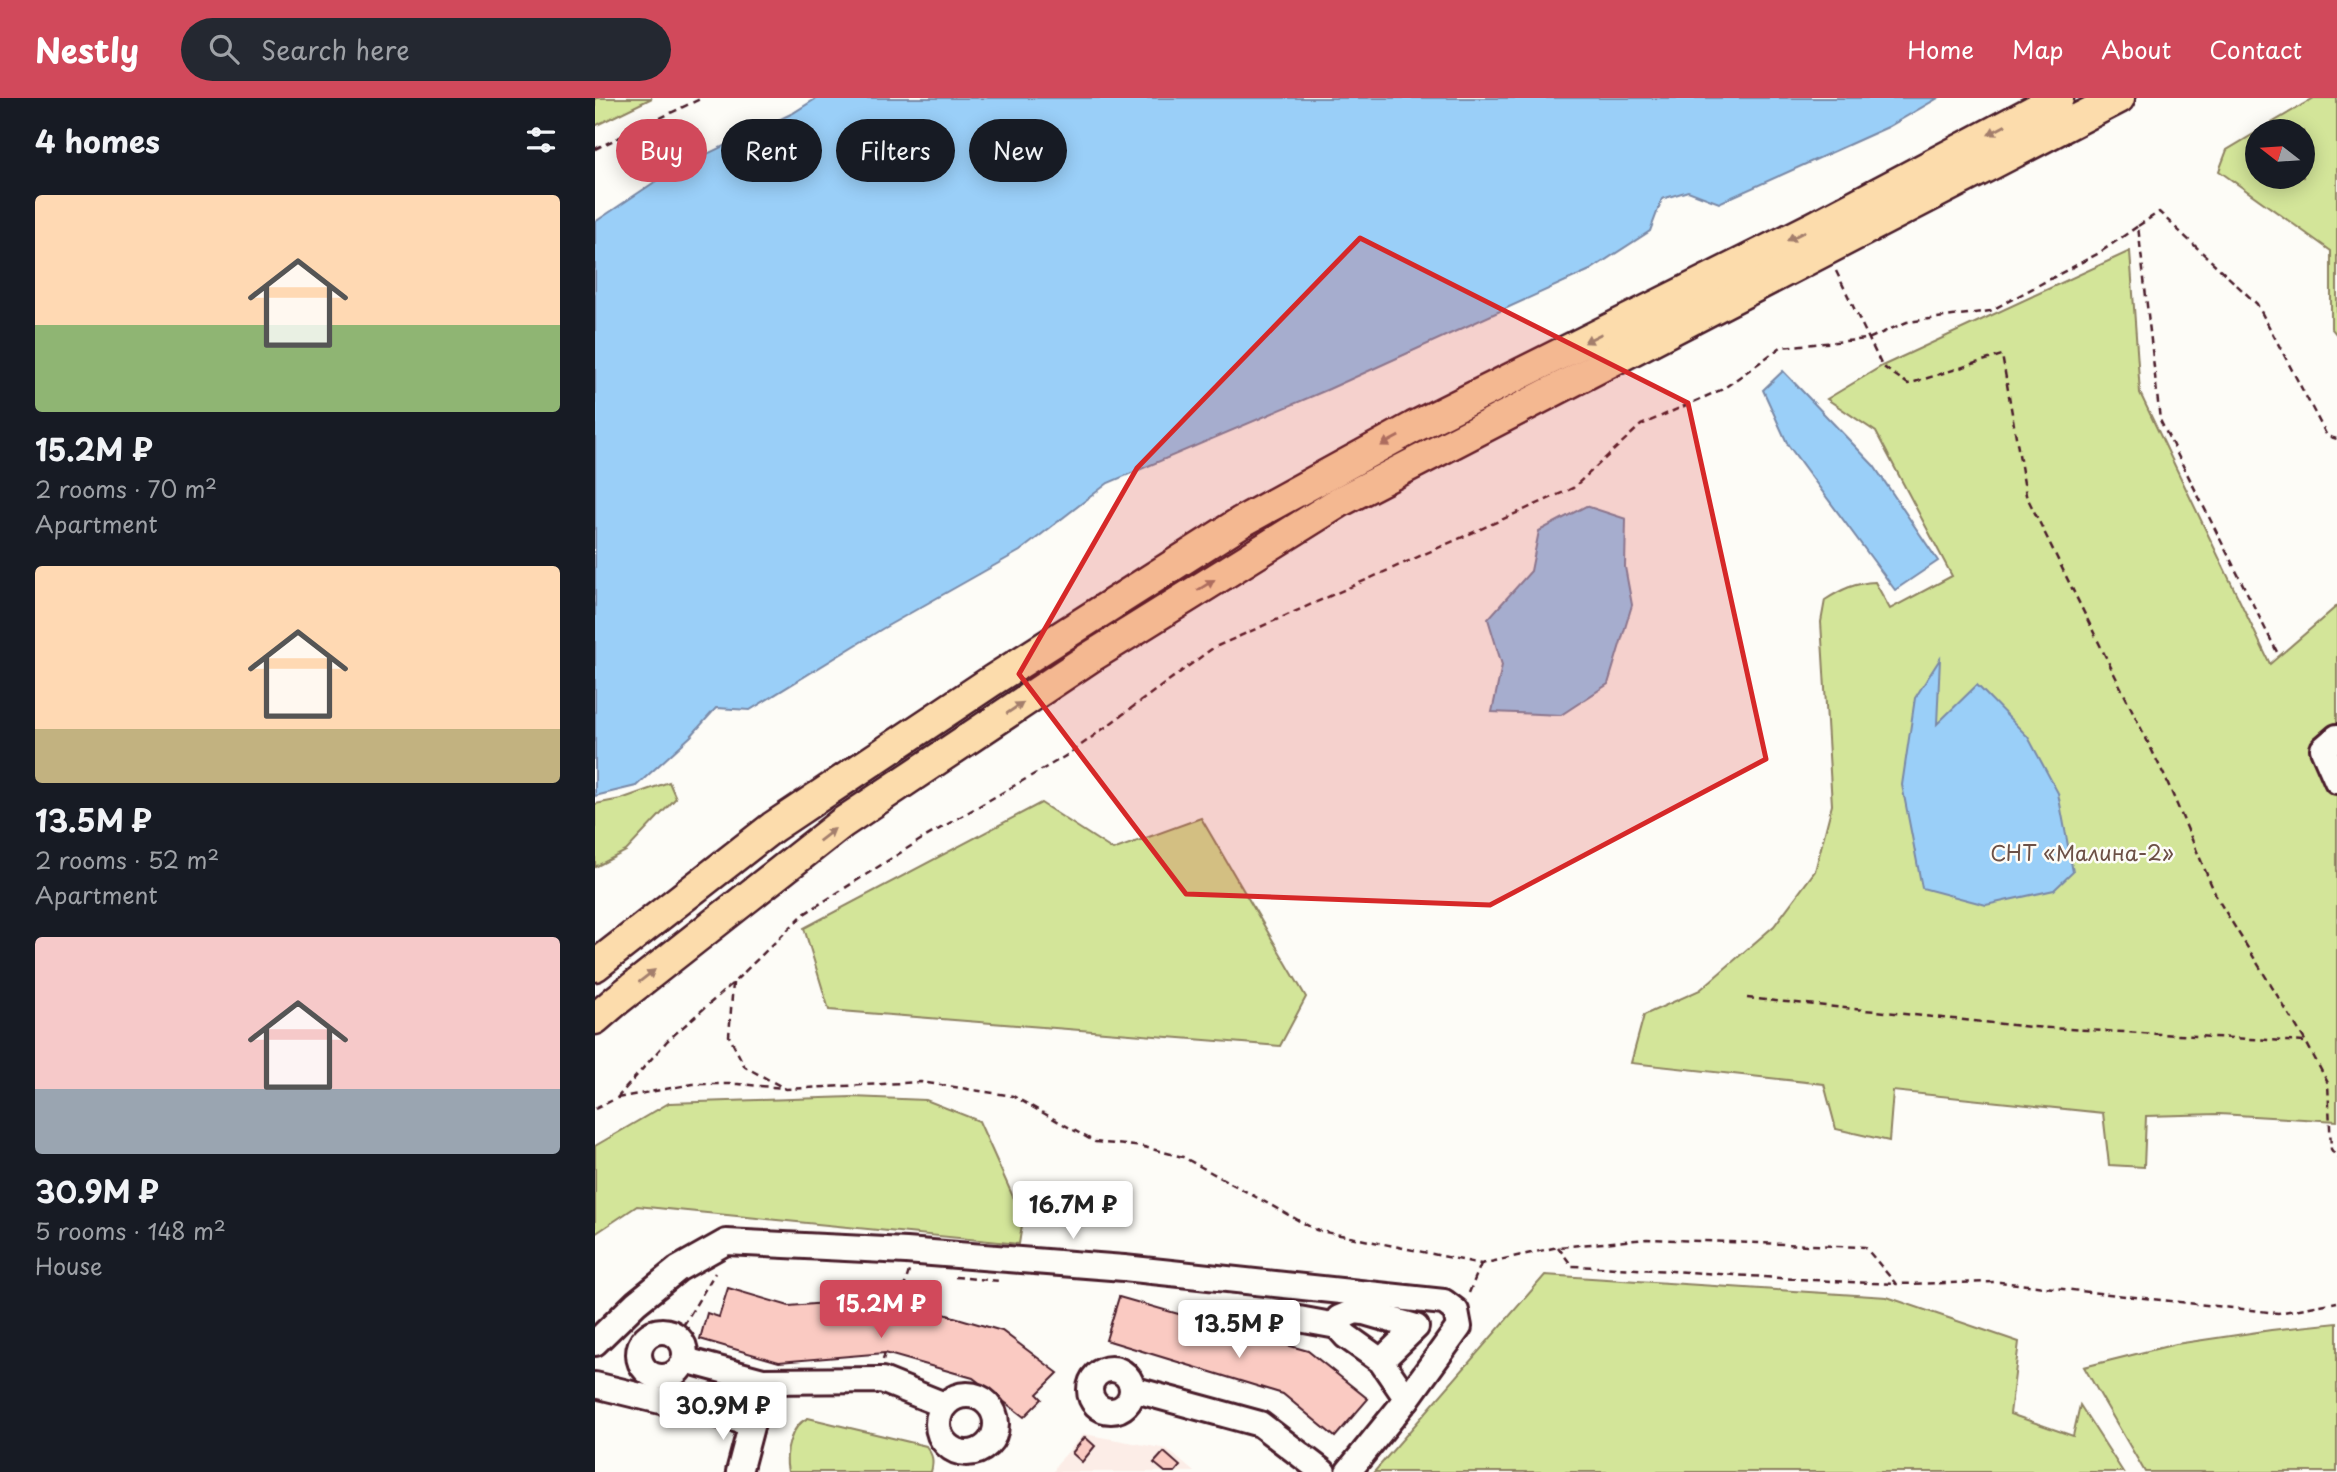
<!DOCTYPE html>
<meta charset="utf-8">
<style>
body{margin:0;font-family:"Playpen Sans",sans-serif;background:#242831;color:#f1f3f6;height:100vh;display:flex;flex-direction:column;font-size:26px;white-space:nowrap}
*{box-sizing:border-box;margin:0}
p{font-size:23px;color:#9ea1a6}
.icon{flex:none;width:38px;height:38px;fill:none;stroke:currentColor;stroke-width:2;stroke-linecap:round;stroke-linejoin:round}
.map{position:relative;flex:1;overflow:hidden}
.side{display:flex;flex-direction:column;background:#171b24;width:595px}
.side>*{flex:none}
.top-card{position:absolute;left:21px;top:21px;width:665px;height:63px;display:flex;gap:14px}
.needle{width:46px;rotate:287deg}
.buttons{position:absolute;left:1650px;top:21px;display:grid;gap:14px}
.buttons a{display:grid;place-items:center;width:70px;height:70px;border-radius:50%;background:#171b24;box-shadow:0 4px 18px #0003;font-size:35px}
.price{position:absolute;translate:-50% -60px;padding:0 16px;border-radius:7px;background:#fff;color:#222;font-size:23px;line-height:46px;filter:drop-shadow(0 2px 4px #0008)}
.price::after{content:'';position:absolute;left:50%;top:42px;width:21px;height:16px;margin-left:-10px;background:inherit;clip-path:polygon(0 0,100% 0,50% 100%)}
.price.active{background:#d1495b;color:#fff}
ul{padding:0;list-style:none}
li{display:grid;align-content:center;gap:14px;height:371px;padding:0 35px}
li span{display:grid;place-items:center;height:217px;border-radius:7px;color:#555}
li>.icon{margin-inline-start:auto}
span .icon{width:126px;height:126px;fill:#fffc;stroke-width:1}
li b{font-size:30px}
h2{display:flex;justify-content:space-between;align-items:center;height:84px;padding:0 35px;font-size:30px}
.tag{padding:0 24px;border-radius:32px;background:#171b24;box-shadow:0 4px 18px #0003;font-size:24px;line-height:63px}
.tag.active{background:#d1495b;color:#fff}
header{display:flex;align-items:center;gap:42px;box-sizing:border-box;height:98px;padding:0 35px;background:#d1495b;color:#fff}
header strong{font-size:33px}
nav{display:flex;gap:38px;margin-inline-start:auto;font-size:24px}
.search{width:490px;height:63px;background:#242831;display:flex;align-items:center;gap:18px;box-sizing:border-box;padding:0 24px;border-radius:38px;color:#9ea1a6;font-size:26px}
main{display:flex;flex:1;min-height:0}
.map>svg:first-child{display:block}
</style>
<header>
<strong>Nestly</strong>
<div class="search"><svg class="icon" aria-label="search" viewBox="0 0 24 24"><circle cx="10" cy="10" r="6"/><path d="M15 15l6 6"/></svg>Search here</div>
<nav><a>Home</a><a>Map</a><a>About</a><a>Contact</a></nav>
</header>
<main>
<section class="side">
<h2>4 homes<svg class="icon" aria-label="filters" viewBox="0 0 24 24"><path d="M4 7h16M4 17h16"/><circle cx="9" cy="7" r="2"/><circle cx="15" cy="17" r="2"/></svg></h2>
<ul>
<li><span style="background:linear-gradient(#ffd9b3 60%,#8fb573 0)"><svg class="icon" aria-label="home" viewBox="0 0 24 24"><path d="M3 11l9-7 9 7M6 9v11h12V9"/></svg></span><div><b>15.2M ₽</b><p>2 rooms · 70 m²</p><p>Apartment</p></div></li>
<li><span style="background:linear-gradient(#ffd9b3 75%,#c2b280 0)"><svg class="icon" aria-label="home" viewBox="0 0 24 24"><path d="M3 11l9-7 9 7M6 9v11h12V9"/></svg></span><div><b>13.5M ₽</b><p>2 rooms · 52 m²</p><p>Apartment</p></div></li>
<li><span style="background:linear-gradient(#f6c9c9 70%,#9aa5b1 0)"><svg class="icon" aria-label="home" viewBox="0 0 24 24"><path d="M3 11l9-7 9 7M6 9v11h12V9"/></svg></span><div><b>30.9M ₽</b><p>5 rooms · 148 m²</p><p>House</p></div></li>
</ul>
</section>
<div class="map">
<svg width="1742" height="1374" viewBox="0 0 1742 1374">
<rect width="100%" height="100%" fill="#fdfcf7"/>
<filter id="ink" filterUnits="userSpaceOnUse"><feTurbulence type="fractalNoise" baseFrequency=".0143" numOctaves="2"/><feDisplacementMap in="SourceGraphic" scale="14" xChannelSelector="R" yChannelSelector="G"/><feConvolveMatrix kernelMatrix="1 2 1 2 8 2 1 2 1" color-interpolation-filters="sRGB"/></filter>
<g filter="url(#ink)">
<polygon fill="#fcede7" points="489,1336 572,1351 599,1374 459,1374 461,1367"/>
<g fill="#d3e599" stroke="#8e8262" stroke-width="2">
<polygon points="0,0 57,0 0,28"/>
<polygon points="1719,0 1742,0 1742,237 1736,230 1736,153 1624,73 1632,52 1662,34 1662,79 1708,79 1708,33 1663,33"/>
<path d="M1535,153L1545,295L1675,566L1742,508V1023L1624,1016L1551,1018L1549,1069L1514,1067L1508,1015L1298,993L1294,1043L1241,1031L1229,986L1036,965L1049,917L1105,892L1179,828L1220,773L1237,707L1226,524L1230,502C1247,491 1260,485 1280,484L1295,511L1357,478L1281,334L1232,301L1287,268Z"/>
<polygon points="74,684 81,700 31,753 0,769 0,706 26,701"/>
<polygon points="446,705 518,752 606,720 711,899 685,948 234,912 209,830"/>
<polygon points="257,999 331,1002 384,1023 428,1121 424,1146 42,1108 0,1136 0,1048 74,1005"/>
<polygon points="950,1177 1292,1199 1424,1244 1415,1316 1478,1338 1485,1307 1528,1374 779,1374"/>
<polygon points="1742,1225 1742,1374 1550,1374 1489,1269 1581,1246 1676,1232"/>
<path d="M213,1320L331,1348C338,1357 339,1363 336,1374H193C189,1356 195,1328 213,1320Z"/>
</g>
<g fill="#9acff8" stroke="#7a89a6" stroke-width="2">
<polygon points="222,0 1343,0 1293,29 1124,105 1093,93 1067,101 1055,133 995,172 734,291 513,385 425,453 287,531 155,612 121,610 96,638 41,688 0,698 0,124 76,73 198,15"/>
<polygon points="1188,273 1279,368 1343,463 1300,492 1193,347 1168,292"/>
<polygon points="991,408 1031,421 1030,469 1037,507 1013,586 966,617 897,614 907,567 893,521 936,473 944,433"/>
<polygon points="1345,561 1342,626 1382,587 1433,639 1463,695 1478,774 1459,792 1391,807 1327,790 1307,687 1320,600"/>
</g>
<g fill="#facac2" stroke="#4a1f2b" stroke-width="2">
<polygon points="133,1190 194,1208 294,1200 407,1233 463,1275 442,1296 447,1301 429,1319 378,1280 290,1255 184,1264 105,1241 112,1215 124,1219"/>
<polygon points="524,1199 713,1253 773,1301 740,1339 688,1296 511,1242"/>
<polygon points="490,1339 500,1348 487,1364 477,1355"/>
<polygon points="569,1354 585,1368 580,1374 570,1374 559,1365"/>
</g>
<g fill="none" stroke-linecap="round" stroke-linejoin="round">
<defs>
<g id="minor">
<polyline points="1742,639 1728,651 1742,683"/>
<polyline points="682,1217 742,1228"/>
<circle cx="67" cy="1256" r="23"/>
<polyline points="0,1245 41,1205 83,1171 131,1144 311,1153 529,1170 849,1204 861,1213 864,1229 812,1301 753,1374"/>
<polyline points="90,1262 168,1283"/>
<polyline points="786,1263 821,1229 769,1214 761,1213 744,1220 742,1228 751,1238 786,1263 812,1301"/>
<circle cx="516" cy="1292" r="21"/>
<polyline points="0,1287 156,1325"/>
<polyline points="537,1291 665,1326 728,1374"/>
<circle cx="372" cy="1326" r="29"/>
<polyline points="144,1374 168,1283 287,1282 349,1307"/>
</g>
<g id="major">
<polyline points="0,868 178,729 398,582 646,424 819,329 1217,130 1463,0"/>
<polyline points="0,921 22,902 247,725 494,560 746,403 1524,0"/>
</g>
</defs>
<use href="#minor" stroke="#4a1f2b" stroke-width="30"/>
<use href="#major" stroke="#4a1f2b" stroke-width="35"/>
<g stroke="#4a1f2b" stroke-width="2.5" stroke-dasharray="7 5" stroke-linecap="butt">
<polyline points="0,51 107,0"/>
<polyline points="1543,128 1564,114 1662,206 1732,338 1742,341"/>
<polyline points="1241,173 1287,268 1313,286 1407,257 1431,397 1571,681 1622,800 1711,944 1733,985 1736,1051 1742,1060"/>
<polyline points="138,885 134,938 150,969 191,991 326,984 418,998 500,1044 549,1049 588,1059 721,1132 886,1166 963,1149 1052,1141 1270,1149 1301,1186 1405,1184 1683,1215 1742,1204"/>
<polyline points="1152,900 1437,929 1710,944"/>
<polyline points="22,1000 98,986 143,986 188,990"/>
<polyline points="0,1011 22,1000 72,943 138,885 209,816 327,741 474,656 618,550 978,390 1046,327 1128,291 1186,249 1273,241 1312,224 1395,213 1504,155 1543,128 1565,322 1684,558"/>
<path d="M963,1149L977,1168C1085,1172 1193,1182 1301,1186"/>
<polyline points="360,1179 405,1183"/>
<polyline points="874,1195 886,1166"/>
<polyline points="305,1203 314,1173"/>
<polyline points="82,1238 120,1175"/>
<polyline points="288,1262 290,1255"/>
</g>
<use href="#minor" stroke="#fdfcf7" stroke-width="24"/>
<use href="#major" stroke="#fcdcac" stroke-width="30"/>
</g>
<defs><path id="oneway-solid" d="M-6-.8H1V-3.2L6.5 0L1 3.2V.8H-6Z" transform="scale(1.75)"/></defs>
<g fill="#a37e6c">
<use href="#oneway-solid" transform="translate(1402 32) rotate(152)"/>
<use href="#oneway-solid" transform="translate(1201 138) rotate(153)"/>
<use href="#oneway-solid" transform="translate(998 240) rotate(153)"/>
<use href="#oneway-solid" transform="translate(795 343) rotate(151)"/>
<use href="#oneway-solid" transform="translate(611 487) rotate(-32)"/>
<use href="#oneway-solid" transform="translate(420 610) rotate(-34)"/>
<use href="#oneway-solid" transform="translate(232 737) rotate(-38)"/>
<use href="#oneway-solid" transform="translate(52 878) rotate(-38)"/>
</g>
</g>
<path fill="#d62828" fill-opacity="0.2" stroke="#d62828" stroke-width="5" stroke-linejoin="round" d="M765,140L1093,305L1171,661L895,807L591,796L424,576L542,370Z"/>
<g text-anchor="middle" stroke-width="5" stroke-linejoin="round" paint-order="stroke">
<g font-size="21" fill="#6c5046" stroke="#fdfcf7">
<text x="1487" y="763">СНТ «Малина-2»</text>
</g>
</g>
</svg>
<div class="buttons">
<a><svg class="needle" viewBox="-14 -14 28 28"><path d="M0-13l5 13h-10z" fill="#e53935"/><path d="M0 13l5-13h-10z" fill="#9ea1a6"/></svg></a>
</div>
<b class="price" style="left:478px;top:1143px">16.7M ₽</b>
<b class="price active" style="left:286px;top:1242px">15.2M ₽</b>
<b class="price" style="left:644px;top:1262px">13.5M ₽</b>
<b class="price" style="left:128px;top:1344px">30.9M ₽</b>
<div class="top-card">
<a class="tag active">Buy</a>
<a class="tag">Rent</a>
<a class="tag">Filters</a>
<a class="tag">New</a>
</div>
</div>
</main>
